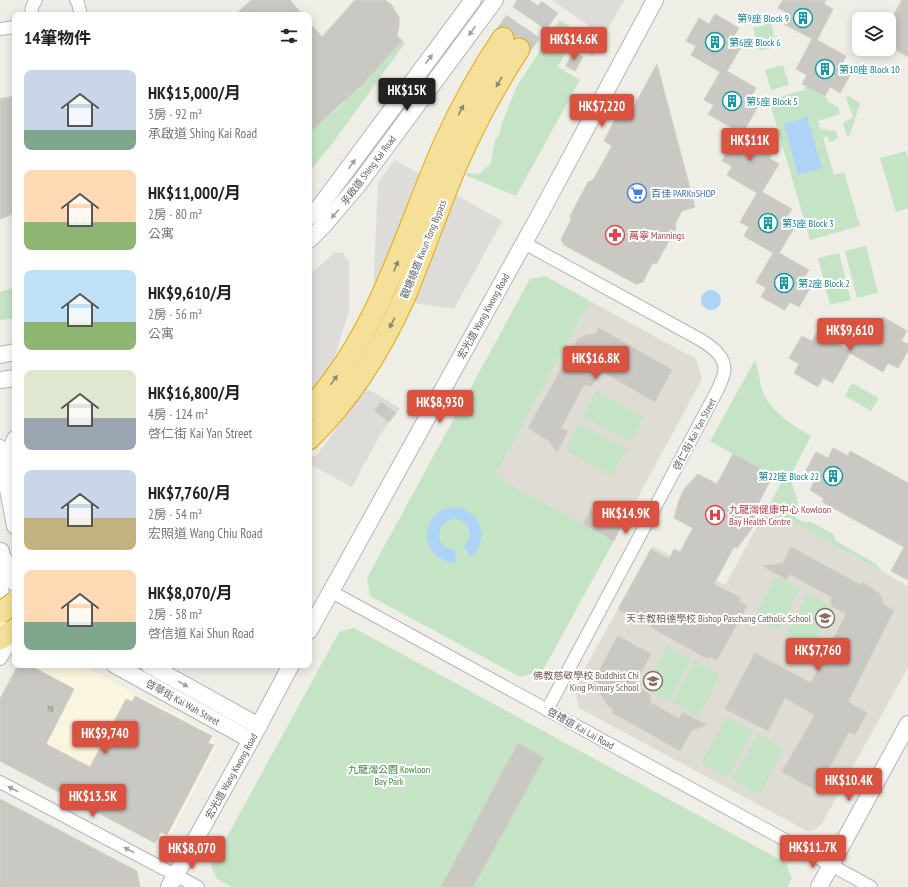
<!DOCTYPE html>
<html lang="zh-TW">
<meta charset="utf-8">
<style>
body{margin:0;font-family:"PT Sans Narrow","Noto Sans TC",sans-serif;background:#f6f6f6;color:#222;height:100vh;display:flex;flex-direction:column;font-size:15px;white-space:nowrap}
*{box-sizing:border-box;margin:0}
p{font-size:13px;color:#767676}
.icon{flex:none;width:22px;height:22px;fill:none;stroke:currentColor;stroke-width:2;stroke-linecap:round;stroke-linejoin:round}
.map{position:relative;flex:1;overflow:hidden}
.details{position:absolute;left:12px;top:12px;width:300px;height:656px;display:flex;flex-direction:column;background:#fff;border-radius:8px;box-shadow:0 2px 10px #0003}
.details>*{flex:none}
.buttons{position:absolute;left:852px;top:12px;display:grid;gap:8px}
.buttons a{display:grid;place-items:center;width:44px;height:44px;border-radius:8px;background:#fff;box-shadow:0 2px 10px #0003;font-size:20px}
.price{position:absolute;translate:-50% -34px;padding:0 9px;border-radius:4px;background:#da5240;color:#fff;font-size:13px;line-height:26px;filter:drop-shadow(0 1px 2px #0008)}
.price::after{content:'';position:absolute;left:50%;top:24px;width:12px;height:9px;margin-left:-6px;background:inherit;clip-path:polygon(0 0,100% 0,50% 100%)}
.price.current{background:#222;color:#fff}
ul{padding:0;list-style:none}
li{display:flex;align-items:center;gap:12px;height:100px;padding:0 12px}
li span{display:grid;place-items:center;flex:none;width:112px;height:80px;border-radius:8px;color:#555}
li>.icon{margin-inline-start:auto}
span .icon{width:48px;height:48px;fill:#fffc;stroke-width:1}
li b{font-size:17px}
h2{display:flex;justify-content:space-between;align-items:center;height:48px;padding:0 12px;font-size:17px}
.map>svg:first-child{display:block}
</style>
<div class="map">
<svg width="908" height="887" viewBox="0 0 908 887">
<rect width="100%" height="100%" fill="#eeede6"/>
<polygon fill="#fbf5df" points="18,665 81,665 211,733 216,748 168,840 155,843 0,761 0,699"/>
<g fill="#dddcd8">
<polygon points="552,0 624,0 604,36"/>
<polygon points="395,160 502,221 454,309 373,297 378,182"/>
<polygon points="335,252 343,253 349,262 349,311 336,353 329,368 309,396 309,276"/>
<polygon points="366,388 400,408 381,433 352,487 309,464 309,457 317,455"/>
</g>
<g fill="#dedcd4">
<polygon points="590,301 696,359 702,379 614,541 495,476"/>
<polygon points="767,509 908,586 908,667 821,825 813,831 807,831 579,708 574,688 653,546 725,585"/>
</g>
<g fill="#c5e4c6">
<polygon points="560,20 598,47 593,56 570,43 558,67 580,80 516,196 465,175 467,173 479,174 486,167 488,167 491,163 495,140 499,135 502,123 517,86"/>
<polygon points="771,23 777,46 760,51 753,28"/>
<polygon points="402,41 405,43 332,144 309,172 309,133 336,110 362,85"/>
<polygon points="783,65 789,85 771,90 765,70"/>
<polygon points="806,86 827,98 827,101 838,107 840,114 818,121 821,130 825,129 829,131 834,130 836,131 838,137 835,140 829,142 828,137 823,138 834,175 844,172 860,226 810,240 769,100 804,90"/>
<polygon points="848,96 860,103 850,135 847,136 843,123 853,117 846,98"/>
<polygon points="906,151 908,160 908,208 896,212 880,158"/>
<polygon points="866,246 878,293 857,298 845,251"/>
<polygon points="839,253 851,300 830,305 818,258"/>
<polygon points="545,276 590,301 495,476 614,541 543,670 520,677 370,596 367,578 530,279"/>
<polygon points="15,287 15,318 1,320 0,318 0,292"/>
<path d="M755,360C759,370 759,382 763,393C773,413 792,425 811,436L790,476L798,503L794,514L796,518L804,522H811L833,534L836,541L876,564L881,571L767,509L782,481L710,441Z"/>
<polygon points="852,383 879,398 871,411 845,396"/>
<polygon points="596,391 644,417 630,442 583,417"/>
<polygon points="579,424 627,449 612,476 565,450"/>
<polygon points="776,576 801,589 778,631 754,618"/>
<polygon points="808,594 834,608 811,649 785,636"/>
<polygon points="354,628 786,863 792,878 787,887 232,887 217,879 211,866 339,632"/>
<polygon points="667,646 691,659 669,702 644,688"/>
<polygon points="695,661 720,675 698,717 672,703"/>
<polygon points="726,716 753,731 728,777 701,763"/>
<polygon points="758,734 784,749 759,795 732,780"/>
</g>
<g fill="#add4f7">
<polygon points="807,117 822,168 798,175 784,124"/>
<circle cx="711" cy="300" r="10"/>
<path d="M451,507C457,508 463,508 469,512C486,523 485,545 471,557L464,547C468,543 471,537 469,531C468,526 465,523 461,521C441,510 427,547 455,550L456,563C420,561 416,515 451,507Z"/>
</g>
<g fill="#cac8c2" stroke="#d3cfc5">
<polygon points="251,0 290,0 303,15 235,15"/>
<polygon points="355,0 385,0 391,4 399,17 399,27 397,35 402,41 362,85 309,133 309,22 322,37"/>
<polygon points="783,0 826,0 824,4 833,9 817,40 846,56 842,64 853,70 840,93 830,87 825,96 802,84 807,75 796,69 812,39 784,24 789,14 778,8"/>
<polygon points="902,0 908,0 908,57 889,46 894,37 889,34 889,23"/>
<polygon points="715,14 739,28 733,38 743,44 727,71 756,88 751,97 760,103 744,131 775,149 769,158 779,164 762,192 792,209 786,219 796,225 779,253 809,270 803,279 812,285 799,307 790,302 785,310 768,301 761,297 766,288 756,282 773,253 744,236 749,227 740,222 757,193 727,175 732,166 722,161 739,132 708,114 714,105 704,100 720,72 691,55 696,46 686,41 699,18 709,24"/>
<polygon points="573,52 583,57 575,71 566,66"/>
<polygon points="657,64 695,207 682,211 675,224 676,228 657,263 652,264 643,282 636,284 564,245 561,239 571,220 570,216 588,182 593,180 612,146 604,141 623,104 632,110"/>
<polygon points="15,96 15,124 13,124 15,135 15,211 10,215 0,219 0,99"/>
<polygon points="883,317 907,331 901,341 908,344 908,351 898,368 888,363 883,372 850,353 833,383 823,378 818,387 794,373 799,364 789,358 802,336 812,341 817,332 850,351 867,321 877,326"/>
<polygon points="599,328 672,370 655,402 603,372 591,386 584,385 561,428 568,431 557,452 549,441 528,428 578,339 586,335 595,334"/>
<polygon points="381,402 396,413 389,422 374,411"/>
<polygon points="833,448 848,456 850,451 908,483 908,580 891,571 904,547 822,502 824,499 810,490 815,480 804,474 811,461 816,452 828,458"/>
<polygon points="733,454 761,469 758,475 770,481 755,510 757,511 752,528 737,548 734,547 714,584 741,598 739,601 747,606 717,660 710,657 708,659 618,609 651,549 669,559 674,549 680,552 693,528 674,518 679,500 685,488 698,474 717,484"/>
<polygon points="591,510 621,526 614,541 583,524"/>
<polygon points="791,547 861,585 863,582 880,594 884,605 894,610 848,702 867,713 855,735 849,732 817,791 782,772 815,715 785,698 768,731 725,709 755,653 811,683 846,614 833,607 830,602 832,597 789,574 787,580 763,566 783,563"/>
<polygon points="618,636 651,654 634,685 651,695 650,702 679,719 682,712 707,725 692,730 680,751 613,713 612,708 608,706 600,693 590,687"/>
<polygon points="18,665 29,665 74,689 46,744 90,767 126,699 132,702 135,696 212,736 208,743 214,745 167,835 161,832 155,843 0,761 0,699"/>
<polygon points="518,743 544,758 473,887 441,887"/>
<polygon points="0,799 137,871 140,887 0,887"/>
</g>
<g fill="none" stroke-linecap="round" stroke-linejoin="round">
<g stroke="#cacac6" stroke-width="21" stroke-dasharray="21 10" stroke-linecap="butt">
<polyline points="503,38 530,0"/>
<polyline points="519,49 555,0"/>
</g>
<defs>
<g id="street">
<polyline points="76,0 78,3 81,15"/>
<polyline points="31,15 32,7 36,0"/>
<polyline points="0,29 15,27"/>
<path d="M524,243L701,340C712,347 727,357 724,373C723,378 720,384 718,389L547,710"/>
<polyline points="330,591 871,887"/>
<polyline points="0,659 15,637"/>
<polyline points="0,782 198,887"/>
</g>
<g id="secondary">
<polyline points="309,217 320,206 473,0"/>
<polyline points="309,240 324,225 358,185 495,0"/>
<polyline points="0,355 15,352"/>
<polyline points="0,380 15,378"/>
<polyline points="0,448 15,526"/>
<polyline points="3,469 15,439"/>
<polyline points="4,559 15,583"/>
<polyline points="0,626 1,551"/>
<polyline points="309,631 540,214 655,0"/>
<polyline points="115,665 251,740"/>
<polyline points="149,665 259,726"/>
<polyline points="169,887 251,740 291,665"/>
<polyline points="819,887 908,724"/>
</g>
<g id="highway">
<path d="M309,410C380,331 403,238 444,144C461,107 480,72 503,38"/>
<path d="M309,439C350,399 382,348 405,296C423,253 438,209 456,166C474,125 495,86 519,49"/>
<polyline points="0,639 15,628"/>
</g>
</defs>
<use href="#street" stroke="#b3b6b9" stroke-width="14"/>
<use href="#secondary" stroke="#b2b5b9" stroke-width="18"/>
<use href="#highway" stroke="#e0a815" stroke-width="23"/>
<use href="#street" stroke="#fff" stroke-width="12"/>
<use href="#secondary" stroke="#fff" stroke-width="16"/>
<use href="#highway" stroke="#f4e098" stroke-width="21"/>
<defs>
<polyline id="highway-bridge" points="0,613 15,602"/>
</defs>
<use href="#highway-bridge" stroke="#e0a815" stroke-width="23" stroke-linecap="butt"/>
<use href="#highway-bridge" stroke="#f4e098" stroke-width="21"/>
</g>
<defs><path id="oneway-solid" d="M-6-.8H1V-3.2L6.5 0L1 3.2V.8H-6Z"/></defs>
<g fill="#9ea0a3">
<use href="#oneway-solid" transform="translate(472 31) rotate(126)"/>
<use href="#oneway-solid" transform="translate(429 59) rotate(-53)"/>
<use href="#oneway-solid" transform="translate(352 164) rotate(-54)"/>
<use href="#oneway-solid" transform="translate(335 214) rotate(131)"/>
<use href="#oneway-solid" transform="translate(183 684) rotate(29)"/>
<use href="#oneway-solid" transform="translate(13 789) rotate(-153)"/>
<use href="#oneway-solid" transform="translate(129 850) rotate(-152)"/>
</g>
<g fill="#8b8774">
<use href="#oneway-solid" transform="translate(499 82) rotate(120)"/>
<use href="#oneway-solid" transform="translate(461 110) rotate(-63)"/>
<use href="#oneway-solid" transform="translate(396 266) rotate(-67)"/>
<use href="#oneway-solid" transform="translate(392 323) rotate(118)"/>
<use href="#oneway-solid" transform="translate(334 380) rotate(-54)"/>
</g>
<defs>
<symbol id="building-ring" viewBox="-11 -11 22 22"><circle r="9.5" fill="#fff" stroke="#0f9aa8" stroke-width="1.5"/><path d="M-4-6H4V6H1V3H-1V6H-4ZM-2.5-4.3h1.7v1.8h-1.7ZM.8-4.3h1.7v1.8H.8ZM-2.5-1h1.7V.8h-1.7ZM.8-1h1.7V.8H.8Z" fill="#0f9aa8"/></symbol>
<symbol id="supermarket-ring" viewBox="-11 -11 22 22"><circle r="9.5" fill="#fff" stroke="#3f7fe0" stroke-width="1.5"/><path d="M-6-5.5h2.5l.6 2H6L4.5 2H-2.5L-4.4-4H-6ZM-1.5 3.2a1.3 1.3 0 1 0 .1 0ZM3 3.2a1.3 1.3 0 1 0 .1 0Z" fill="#3f7fe0"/></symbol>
<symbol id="pharmacy-ring" viewBox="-11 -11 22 22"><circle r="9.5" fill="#fff" stroke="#e0444e" stroke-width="1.5"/><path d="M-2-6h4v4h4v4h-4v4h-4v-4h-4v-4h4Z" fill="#e0444e"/></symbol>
<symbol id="hospital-ring" viewBox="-11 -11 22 22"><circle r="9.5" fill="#fff" stroke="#e0444e" stroke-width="1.5"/><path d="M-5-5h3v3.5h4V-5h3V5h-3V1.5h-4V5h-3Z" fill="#e0444e"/></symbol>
<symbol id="school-ring" viewBox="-11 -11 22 22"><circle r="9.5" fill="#fff" stroke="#8d6e63" stroke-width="1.5"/><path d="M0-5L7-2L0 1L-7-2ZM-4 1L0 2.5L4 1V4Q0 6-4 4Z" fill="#8d6e63"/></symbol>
</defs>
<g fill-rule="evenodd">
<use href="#building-ring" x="792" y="7" width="22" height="22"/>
<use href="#building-ring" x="704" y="31" width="22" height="22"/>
<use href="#building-ring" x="814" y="58" width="22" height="22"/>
<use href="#building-ring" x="721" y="90" width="22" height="22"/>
<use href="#supermarket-ring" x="626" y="182" width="22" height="22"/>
<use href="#building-ring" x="757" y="212" width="22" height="22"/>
<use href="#pharmacy-ring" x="604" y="224" width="22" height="22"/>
<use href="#building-ring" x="773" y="272" width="22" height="22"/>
<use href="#building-ring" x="822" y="465" width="22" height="22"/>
<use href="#hospital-ring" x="704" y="504" width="22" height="22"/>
<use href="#school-ring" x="814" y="607" width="22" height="22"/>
<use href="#school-ring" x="642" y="670" width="22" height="22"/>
</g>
<g text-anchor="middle" stroke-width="4" stroke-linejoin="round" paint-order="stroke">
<g font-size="8" fill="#797b7c">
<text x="50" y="711">39</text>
</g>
<g font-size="10" fill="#0d838f" stroke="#fff" text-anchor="start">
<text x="789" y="22" text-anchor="end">第9座 Block 9</text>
<text x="729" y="46">第6座 Block 6</text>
<text x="839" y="73">第10座 Block 10</text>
<text x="746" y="105">第5座 Block 5</text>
<text x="782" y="227">第3座 Block 3</text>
<text x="798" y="287">第2座 Block 2</text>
<text x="819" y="480" text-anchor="end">第22座 Block 22</text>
</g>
<g font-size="10" fill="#5e6165" stroke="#fff">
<text transform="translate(368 170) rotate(-53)" y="4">承啟道 Shing Kai Road</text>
<text transform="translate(423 249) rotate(-68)" y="4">觀塘繞道 Kwun Tong Bypass</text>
<text transform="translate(483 316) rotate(-61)" y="4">宏光道 Wang Kwong Road</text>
<text transform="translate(694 434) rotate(-62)" y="4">啓仁街 Kai Yan Street</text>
<text transform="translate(183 702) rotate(29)" y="4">啓華街 Kai Wah Street</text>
<text transform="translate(581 728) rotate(29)" y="4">啓禮道 Kai Lai Road</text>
<text transform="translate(231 776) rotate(-61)" y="4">宏光道 Wang Kwong Road</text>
</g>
<g font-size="10" fill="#366cbe" stroke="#fff" text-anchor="start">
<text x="651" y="197">百佳 PARKnSHOP</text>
</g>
<g font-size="10" fill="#be3a42" stroke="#fff" text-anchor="start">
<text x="629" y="239">萬寧 Mannings</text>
<text x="729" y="513">九龍灣健康中心 Kowloon<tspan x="729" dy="12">Bay Health Centre</tspan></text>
</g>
<g font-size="10" fill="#785e54" stroke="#fff" text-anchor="end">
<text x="811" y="622">天主教柏德學校 Bishop Paschang Catholic School</text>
<text x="639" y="679">佛教慈敬學校 Buddhist Chi<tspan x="639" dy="12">King Primary School</tspan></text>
</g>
<g font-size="10" fill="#3e8444" stroke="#fff">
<text x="389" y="773">九龍灣公園 Kowloon<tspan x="389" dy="12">Bay Park</tspan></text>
</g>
</g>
</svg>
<div class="buttons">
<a><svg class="icon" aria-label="layers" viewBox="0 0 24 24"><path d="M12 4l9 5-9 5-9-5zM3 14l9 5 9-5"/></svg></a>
</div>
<b class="price" style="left:574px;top:61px">HK$14.6K</b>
<b class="price current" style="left:407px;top:112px">HK$15K</b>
<b class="price" style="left:602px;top:128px">HK$7,220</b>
<b class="price" style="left:750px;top:162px">HK$11K</b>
<b class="price" style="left:850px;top:352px">HK$9,610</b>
<b class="price" style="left:596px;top:380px">HK$16.8K</b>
<b class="price" style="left:440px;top:424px">HK$8,930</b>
<b class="price" style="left:626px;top:535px">HK$14.9K</b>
<b class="price" style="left:818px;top:672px">HK$7,760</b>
<b class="price" style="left:105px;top:755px">HK$9,740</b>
<b class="price" style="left:849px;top:802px">HK$10.4K</b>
<b class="price" style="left:93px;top:818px">HK$13.5K</b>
<b class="price" style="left:813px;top:869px">HK$11.7K</b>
<b class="price" style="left:192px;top:870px">HK$8,070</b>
<section class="details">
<h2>14筆物件<svg class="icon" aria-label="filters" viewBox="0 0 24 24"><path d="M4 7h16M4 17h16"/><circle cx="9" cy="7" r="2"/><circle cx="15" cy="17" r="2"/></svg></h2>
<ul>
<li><span style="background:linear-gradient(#c9d6e8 75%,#7fa58c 0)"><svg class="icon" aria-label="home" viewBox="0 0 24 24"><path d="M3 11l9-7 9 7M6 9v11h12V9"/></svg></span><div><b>HK$15,000/月</b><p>3房 · 92 m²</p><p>承啟道 Shing Kai Road</p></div></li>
<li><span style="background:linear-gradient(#ffd9b3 65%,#8fb573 0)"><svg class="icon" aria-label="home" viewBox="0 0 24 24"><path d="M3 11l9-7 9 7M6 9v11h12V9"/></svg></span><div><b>HK$11,000/月</b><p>2房 · 80 m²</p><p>公寓</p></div></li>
<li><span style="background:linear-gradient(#bfe0f5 65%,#8fb573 0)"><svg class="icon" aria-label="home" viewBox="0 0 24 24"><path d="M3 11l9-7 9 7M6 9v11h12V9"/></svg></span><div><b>HK$9,610/月</b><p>2房 · 56 m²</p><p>公寓</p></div></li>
<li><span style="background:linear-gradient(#dfe7d0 60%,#9aa5b1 0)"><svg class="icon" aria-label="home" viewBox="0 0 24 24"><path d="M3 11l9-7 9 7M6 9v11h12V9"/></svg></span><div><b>HK$16,800/月</b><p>4房 · 124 m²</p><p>啓仁街 Kai Yan Street</p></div></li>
<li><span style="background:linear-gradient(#c9d6e8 60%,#c2b280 0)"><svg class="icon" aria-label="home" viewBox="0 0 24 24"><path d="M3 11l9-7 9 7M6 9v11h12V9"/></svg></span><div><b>HK$7,760/月</b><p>2房 · 54 m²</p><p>宏照道 Wang Chiu Road</p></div></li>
<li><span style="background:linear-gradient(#ffd9b3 65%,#7fa58c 0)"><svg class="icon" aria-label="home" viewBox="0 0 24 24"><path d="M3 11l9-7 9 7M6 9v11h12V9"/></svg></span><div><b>HK$8,070/月</b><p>2房 · 58 m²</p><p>啓信道 Kai Shun Road</p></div></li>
</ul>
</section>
</div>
